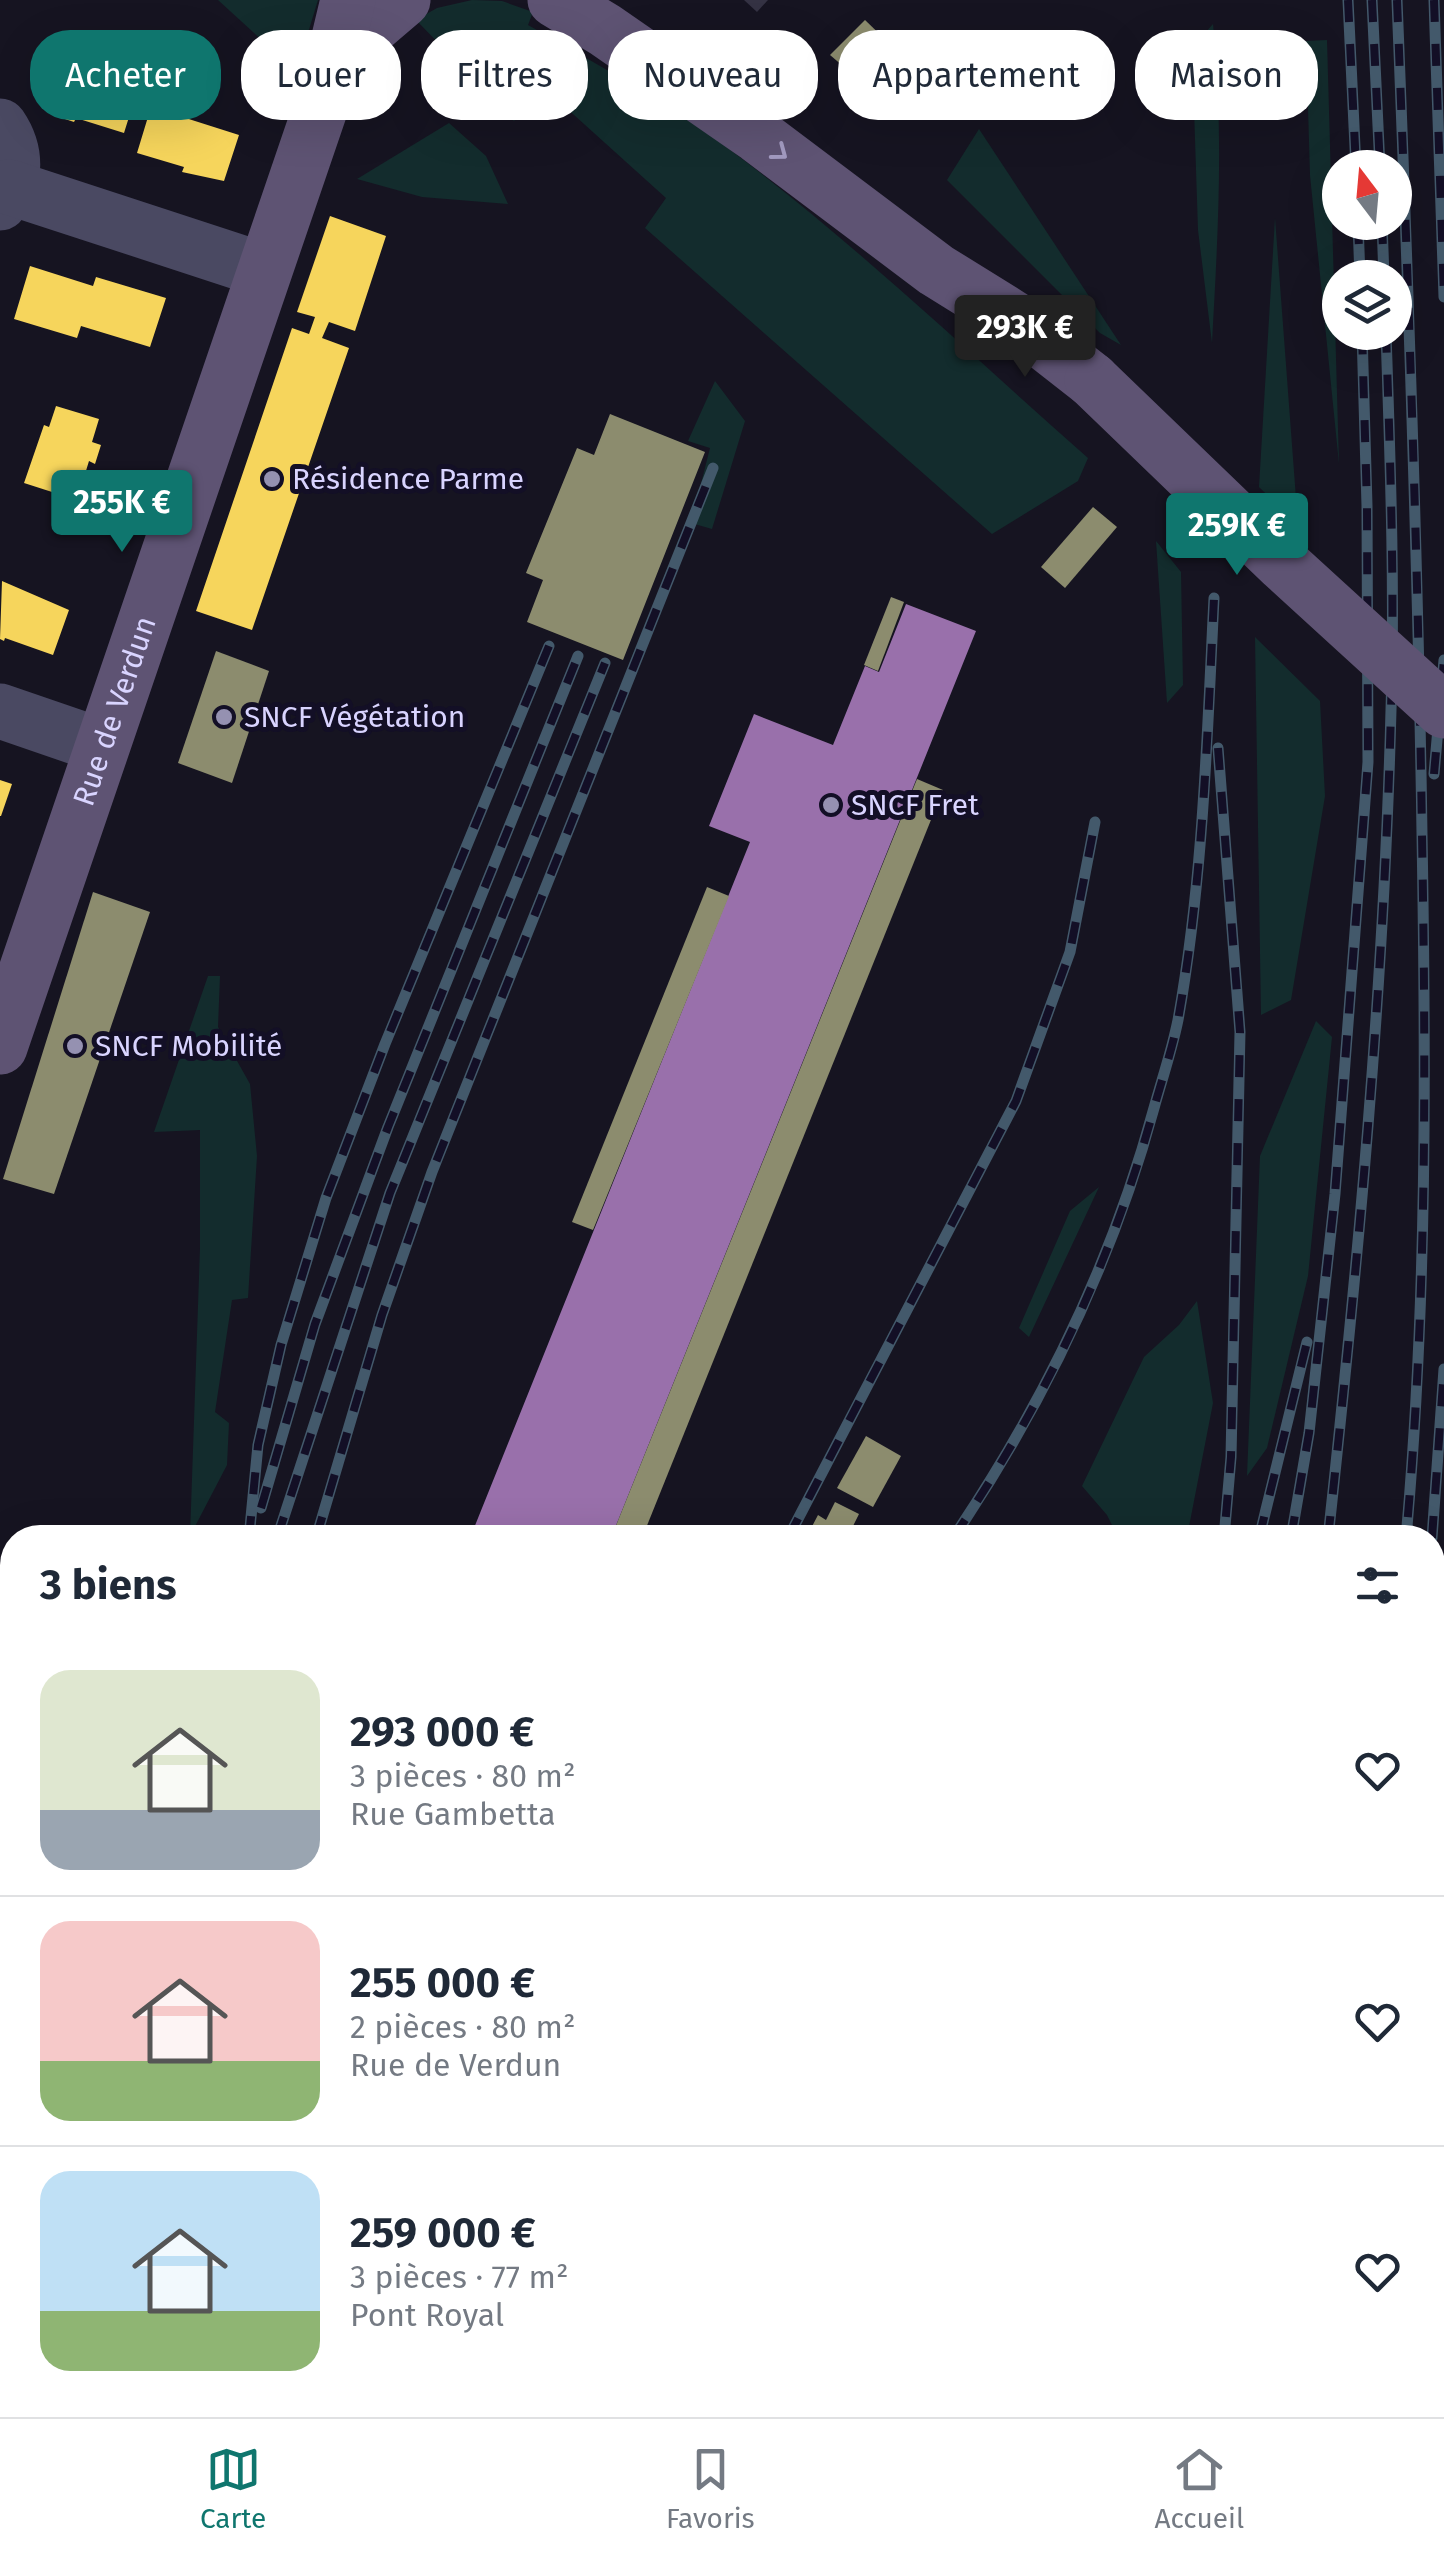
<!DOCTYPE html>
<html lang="fr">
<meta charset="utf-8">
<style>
body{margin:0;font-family:"Fira Sans",sans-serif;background:#f2f2f3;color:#1f2937;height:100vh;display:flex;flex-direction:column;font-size:38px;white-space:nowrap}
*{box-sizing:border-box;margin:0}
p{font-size:32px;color:#747a83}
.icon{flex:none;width:55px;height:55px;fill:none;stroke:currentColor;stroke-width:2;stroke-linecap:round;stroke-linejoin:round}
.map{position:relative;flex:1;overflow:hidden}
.side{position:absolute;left:0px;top:1525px;width:1445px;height:892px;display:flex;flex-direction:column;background:#fff;border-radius:40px 40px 0 0;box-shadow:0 10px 40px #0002}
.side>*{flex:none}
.hud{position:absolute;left:30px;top:30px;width:1385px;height:90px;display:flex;gap:20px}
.needle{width:65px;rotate:344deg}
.buttons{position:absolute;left:1322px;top:150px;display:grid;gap:20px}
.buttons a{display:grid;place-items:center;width:90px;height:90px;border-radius:50%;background:#fff;box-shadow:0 10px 40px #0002;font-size:50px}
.price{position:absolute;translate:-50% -85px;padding:0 22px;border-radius:10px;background:#0f766e;color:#fff;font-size:32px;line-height:65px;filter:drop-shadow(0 2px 5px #0008)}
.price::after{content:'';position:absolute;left:50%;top:60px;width:30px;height:22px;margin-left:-15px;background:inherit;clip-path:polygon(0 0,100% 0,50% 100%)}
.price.current{background:#222;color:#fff}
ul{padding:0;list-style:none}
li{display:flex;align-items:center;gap:30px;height:250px;padding:0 40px}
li+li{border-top:2px solid #e0e1e3}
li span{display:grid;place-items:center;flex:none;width:280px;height:200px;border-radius:30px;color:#555}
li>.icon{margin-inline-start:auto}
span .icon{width:120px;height:120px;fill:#fffc;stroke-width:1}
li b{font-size:42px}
h2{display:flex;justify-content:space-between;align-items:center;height:120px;padding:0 40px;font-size:42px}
.tag{padding:0 35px;border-radius:40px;background:#fff;box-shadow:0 10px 40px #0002;font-size:35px;line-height:90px}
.tag.current{background:#0f766e;color:#fff}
.tabs{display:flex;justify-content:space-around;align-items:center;height:140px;border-top:2px solid #e0e1e3;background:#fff;font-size:28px;color:#747a83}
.tabs a{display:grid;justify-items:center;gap:5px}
.tabs .current{color:#0f766e}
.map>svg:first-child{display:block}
</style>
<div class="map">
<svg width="1444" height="2417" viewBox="0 0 1444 2417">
<rect width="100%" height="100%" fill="#161421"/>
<g fill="#132c2d">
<polygon points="218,0 318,0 297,69 290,66"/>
<path d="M472,0L502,1L533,12L528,25C597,64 666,102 729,149C856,244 970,354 1088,458L1078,481L992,534L645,228L666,198L543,87L514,121L416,20L437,8Z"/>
<path d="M1213,24C1224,135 1218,233 1212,343L1198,230L1192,48Z"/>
<polygon points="1327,40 1339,464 1310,175 1306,41"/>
<polygon points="449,123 486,156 508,204 422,197 357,179"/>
<polygon points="979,129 1121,345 1100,333 947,180"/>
<polygon points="1275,218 1298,525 1259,487"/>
<polygon points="715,381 745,421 712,529 691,523 710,448 688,441"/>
<polygon points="1156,541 1181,572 1183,685 1167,703"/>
<polygon points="1255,637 1320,701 1325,796 1291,1000 1261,1015"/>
<polygon points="208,976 220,976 218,1027 250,1084 257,1156 248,1298 232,1300 215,1412 229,1423 227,1465 190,1536 200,1248 200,1130 154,1132"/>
<polygon points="1316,1021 1332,1037 1308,1276 1267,1448 1247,1476 1260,1156"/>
<polygon points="1099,1187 1029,1337 1019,1328 1070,1211"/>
<polygon points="1197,1301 1213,1403 1187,1537 1118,1537 1107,1515 1082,1486 1144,1357 1179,1325"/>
<polygon points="12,2366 12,2405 68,2405 66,2417 9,2417"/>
</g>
<g fill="#f6d55c">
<polygon points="72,56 93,63 92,67 140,82 124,133 76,118 74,122 53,115"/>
<polygon points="151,107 239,135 224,181 182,172 184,167 137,153"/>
<polygon points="330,216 386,236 355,331 329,322 322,338 349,348 252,630 196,611 292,328 309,334 315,317 297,312"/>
<polygon points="30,266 93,286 96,277 166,298 150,347 81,326 77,338 14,319"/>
<polygon points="56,406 99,419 92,442 101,445 95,464 89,461 77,500 24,483 44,425 49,427"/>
<polygon points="2,581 69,610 53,655 5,638 4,641 0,639"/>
<polygon points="0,780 12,784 1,816 0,816"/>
</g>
<polygon fill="#9970ab" points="906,604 976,631 611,1538 470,1538 750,842 709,826 754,714 833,745 865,666 879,672"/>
<g fill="#8c8c6e">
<polygon points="865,20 895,49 863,83 830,55"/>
<polygon points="610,414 705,452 623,660 527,622 543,580 526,573 577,448 594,455"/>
<polygon points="1093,507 1117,527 1065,588 1041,567"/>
<polygon points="891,597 904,602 878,671 864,665"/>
<polygon points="216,651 269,671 232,783 178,763"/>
<polygon points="917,779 943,790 642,1538 611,1538"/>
<polygon points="707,887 729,896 593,1230 572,1222"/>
<polygon points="93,892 150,912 54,1194 3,1179"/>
<polygon points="866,1436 901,1456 873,1507 837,1488"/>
<polygon points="835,1502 859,1514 847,1538 806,1538 818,1515 826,1520"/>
</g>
<polygon fill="#343243" points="744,0 768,0 757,12"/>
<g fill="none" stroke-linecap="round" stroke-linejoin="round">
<g stroke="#4a4962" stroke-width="55">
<path d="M0,126C17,151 17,178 0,203"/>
<polyline points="9,187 263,270"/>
<polyline points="0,711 102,746"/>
<polyline points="0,1933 0,2071"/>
</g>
<g stroke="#5e5373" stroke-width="55">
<polyline points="555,0 605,30 758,136 936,270 1010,316 1092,380"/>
<polyline points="337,72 362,35 403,0"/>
<path id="s1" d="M0,1047L326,92L348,0"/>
</g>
<defs>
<g id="rail">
<polyline points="1348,0 1356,168"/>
<polyline points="1372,0 1380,168"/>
<path d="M1397,0C1408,278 1418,556 1422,834C1426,1069 1427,1304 1406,1538"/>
<polyline points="1434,0 1444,297"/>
<polyline points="1358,222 1360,278"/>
<polyline points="1382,222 1384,278"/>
<polyline points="1218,748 1240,1032 1231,1457 1224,1538"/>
<polyline points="1434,774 1444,660"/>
<polyline points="261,1508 315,1324 388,1127 578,656"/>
<polyline points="249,1538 258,1445 281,1345 326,1198 385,1044 549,646"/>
<polyline points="277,1538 390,1193 605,663"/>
<polyline points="316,1538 382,1315 432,1172 713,468"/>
<polyline points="788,1538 1016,1101 1070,952 1095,822"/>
<path d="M953,1538C1043,1405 1112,1263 1154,1108C1162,1079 1172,1050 1178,1020C1203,881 1207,739 1214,598"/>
<polyline points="1259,1538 1307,1342"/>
<polyline points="1291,1538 1309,1433 1335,1194 1368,762 1367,506 1362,332"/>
<path d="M1328,1538C1358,1262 1384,986 1391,710C1395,584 1390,458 1386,332"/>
<polyline points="1432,1538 1444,1369"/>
<polyline points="91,2417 92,2405"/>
<polyline points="115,2417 117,2405"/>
<polyline points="163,2417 167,2405"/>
<polyline points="203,2417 212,2405"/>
<polyline points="898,2417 904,2405"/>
<polyline points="936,2417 941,2405"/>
<polyline points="1080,2417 1082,2405"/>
<polyline points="1141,2417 1146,2405"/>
<polyline points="1162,2417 1165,2405"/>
<polyline points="1232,2417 1236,2405"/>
<polyline points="1255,2417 1259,2405"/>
</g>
</defs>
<use href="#rail" stroke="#43596b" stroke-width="11"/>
<use href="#rail" stroke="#130f26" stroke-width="8" stroke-dasharray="22" stroke-linecap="butt"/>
<polyline stroke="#5e5373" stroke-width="55" points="1092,380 1282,563 1444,711"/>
</g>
<defs><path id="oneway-chevron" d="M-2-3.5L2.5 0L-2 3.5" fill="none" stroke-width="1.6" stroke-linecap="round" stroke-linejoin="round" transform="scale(2.5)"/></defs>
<use stroke="#a29ac0" href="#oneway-chevron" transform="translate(780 153) rotate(37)"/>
<g fill="#9591b1" stroke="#130f26" stroke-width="4">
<circle cx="272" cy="479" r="10"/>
<circle cx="224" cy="717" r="10"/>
<circle cx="831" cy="805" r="10"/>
<circle cx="75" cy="1046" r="10"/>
</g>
<g text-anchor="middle" stroke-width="10" stroke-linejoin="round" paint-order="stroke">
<g font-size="30" fill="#d9d4ff" stroke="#130f26" text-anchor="start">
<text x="292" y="489">Résidence Parme</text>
<text x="244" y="727">SNCF Végétation</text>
<text x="851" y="815">SNCF Fret</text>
<text x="95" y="1056">SNCF Mobilité</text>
</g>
<g font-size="30" fill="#d9d4ff" stroke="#130f26">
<text dy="10" stroke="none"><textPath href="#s1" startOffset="355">Rue de Verdun</textPath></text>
</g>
</g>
</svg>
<div class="buttons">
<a><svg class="needle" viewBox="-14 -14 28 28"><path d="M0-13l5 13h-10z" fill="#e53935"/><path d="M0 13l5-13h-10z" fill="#747a83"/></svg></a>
<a><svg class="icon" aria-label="layers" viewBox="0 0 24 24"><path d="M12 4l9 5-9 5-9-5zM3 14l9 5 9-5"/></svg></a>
</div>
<b class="price current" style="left:1025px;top:380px">293K €</b>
<b class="price" style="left:122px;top:555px">255K €</b>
<b class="price" style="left:1237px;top:578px">259K €</b>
<div class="hud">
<a class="tag current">Acheter</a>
<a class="tag">Louer</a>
<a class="tag">Filtres</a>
<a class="tag">Nouveau</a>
<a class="tag">Appartement</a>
<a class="tag">Maison</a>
</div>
<section class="side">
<h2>3 biens<svg class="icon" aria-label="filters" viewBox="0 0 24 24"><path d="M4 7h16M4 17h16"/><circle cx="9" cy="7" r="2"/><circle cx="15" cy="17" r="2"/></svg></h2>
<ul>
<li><span style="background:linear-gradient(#dfe7d0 70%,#9aa5b1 0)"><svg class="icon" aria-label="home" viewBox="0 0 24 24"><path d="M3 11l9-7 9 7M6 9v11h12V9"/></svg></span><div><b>293 000 €</b><p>3 pièces · 80 m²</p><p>Rue Gambetta</p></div><svg class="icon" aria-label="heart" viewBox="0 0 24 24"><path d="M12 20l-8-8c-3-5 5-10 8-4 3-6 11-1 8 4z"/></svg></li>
<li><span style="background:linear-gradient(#f6c9c9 70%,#8fb573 0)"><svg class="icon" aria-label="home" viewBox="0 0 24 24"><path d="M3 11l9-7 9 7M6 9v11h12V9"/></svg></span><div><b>255 000 €</b><p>2 pièces · 80 m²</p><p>Rue de Verdun</p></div><svg class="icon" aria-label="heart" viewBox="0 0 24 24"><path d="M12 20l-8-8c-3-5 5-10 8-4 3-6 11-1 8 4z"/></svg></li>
<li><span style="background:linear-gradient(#bfe0f5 70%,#8fb573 0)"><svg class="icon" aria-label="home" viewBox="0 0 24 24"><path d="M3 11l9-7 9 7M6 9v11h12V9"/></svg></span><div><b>259 000 €</b><p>3 pièces · 77 m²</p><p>Pont Royal</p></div><svg class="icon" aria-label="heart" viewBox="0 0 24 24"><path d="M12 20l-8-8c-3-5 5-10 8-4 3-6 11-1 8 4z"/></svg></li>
</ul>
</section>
</div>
<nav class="tabs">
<a class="current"><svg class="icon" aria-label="map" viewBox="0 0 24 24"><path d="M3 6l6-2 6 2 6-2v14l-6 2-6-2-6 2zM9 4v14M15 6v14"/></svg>Carte</a>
<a><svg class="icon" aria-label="saved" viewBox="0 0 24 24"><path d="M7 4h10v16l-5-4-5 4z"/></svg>Favoris</a>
<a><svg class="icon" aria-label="home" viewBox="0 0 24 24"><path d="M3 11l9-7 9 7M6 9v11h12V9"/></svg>Accueil</a>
</nav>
